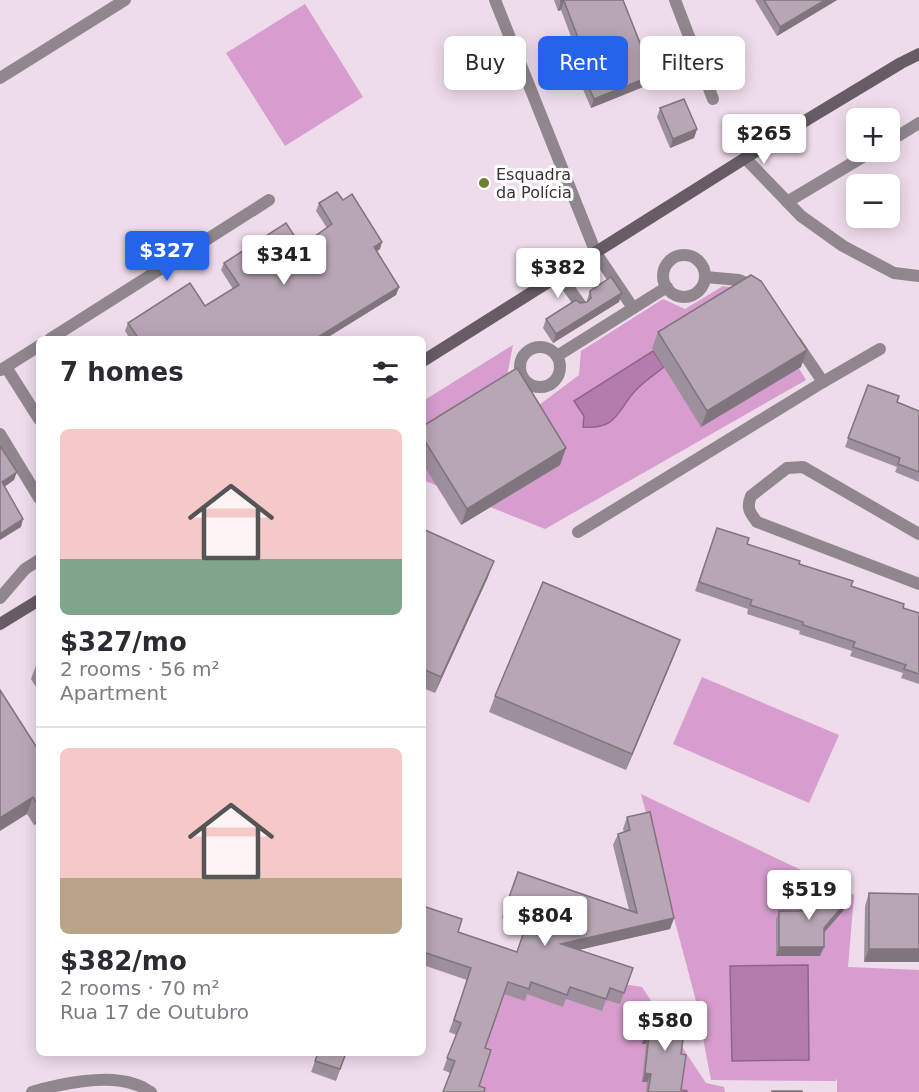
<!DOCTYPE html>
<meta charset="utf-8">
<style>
body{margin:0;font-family:"DejaVu Sans",sans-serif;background:#f7f7f7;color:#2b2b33;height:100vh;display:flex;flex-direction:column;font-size:22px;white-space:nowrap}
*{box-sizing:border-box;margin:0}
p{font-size:20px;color:#7c7c81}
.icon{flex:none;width:33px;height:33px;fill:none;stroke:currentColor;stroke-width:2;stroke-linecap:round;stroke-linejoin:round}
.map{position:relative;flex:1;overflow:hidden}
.side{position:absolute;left:36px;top:336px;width:390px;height:720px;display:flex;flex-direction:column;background:#fff;border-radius:9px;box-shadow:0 3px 15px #0003}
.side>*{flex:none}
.hud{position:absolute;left:444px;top:36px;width:384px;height:54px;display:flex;gap:12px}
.tools{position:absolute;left:846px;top:108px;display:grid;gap:12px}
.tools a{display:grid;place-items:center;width:54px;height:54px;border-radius:9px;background:#fff;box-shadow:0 3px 15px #0003;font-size:30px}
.price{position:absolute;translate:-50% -51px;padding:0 14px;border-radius:6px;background:#fff;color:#222;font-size:20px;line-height:39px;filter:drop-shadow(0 2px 3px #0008)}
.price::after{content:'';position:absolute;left:50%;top:36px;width:18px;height:14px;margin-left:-9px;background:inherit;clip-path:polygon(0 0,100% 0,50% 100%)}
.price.active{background:#2563eb;color:#fff}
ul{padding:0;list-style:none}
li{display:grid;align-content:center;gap:12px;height:318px;padding:0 24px}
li+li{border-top:2px solid #e1e1e2}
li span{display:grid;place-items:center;height:186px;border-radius:9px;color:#555}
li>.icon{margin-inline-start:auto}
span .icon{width:108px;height:108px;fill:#fffc;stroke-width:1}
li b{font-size:26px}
h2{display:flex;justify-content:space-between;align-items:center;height:72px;padding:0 24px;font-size:26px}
.chip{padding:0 21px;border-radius:9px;background:#fff;box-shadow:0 3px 15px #0003;font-size:21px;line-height:54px}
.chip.active{background:#2563eb;color:#fff}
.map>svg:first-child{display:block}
</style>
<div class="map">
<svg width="919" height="1092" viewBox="0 0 919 1092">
<rect width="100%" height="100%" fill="#eedceb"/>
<g fill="#d69dce">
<polygon points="305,4 363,97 285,146 226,53"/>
<polygon points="723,286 752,290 806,380 545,529 423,480 423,401 513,345 506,381 539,405 579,375 581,351 663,299 685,309"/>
<polygon points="702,677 839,735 809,803 673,744"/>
<polygon points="641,794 854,895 848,967 919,970 919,1092 837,1092 837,1078 836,1081 711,1080 695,997"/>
<polygon points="481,962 642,987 706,1083 724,1087 725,1092 447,1092"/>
</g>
<g fill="#b47cac" stroke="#8e6589" stroke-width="1.5">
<path d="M653,351L664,367C654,375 643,382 635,391C617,411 617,430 583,427L584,416L574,401Z"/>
<polygon points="808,965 809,1060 732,1061 730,966"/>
</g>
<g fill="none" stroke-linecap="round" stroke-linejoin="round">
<g stroke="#8f878d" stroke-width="12">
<polyline points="890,141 919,123"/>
<polyline points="746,159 801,216 843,246 894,273 919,276"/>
<polyline points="787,202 871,152"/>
<polyline points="705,277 739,280 756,287"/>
<polyline points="823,382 880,349"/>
<polyline points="578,532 823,382 796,342"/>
<polyline points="0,598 25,569 39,560"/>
<path d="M32,1092C59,1084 106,1074 134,1084C140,1085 145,1089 151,1092"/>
</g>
<g stroke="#8f878d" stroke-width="12">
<polyline points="675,0 713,99"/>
<polyline points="0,78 125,0"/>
<polyline points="596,253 633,308"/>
<circle cx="684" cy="276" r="21"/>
<polyline points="560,276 580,304"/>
<polyline points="50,339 269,200"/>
<circle cx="540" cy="367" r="20"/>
<polyline points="557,356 667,287"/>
<polyline points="6,367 39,419"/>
<polyline points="1,370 39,346"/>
<polyline points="0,434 39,498"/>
<path d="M919,534L803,467L787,468L751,496C746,508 750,513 757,522L919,584"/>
</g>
<polyline stroke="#8f878d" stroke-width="12" points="495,0 596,253"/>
<g stroke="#675c65" stroke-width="12">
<polyline points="423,361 785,133 901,63 919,54"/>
<polyline points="0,624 39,600"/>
</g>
</g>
<g fill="#9d8f9b">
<polygon points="554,0 623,0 642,48 656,74 653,83 591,108 579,80 582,72 584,71 561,10 558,11"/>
<polygon points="755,0 837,0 777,36"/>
<polygon points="660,108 697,129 694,138 670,148 657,117"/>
<polygon points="343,200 380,249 377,251 399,287 396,295 325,339 130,339 125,331 128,323 205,306 233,289 221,270 224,263 301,246 327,228 316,211 319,203"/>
<polygon points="590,291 619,302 553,343 543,328 546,319 580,303 587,302 587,300"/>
<polygon points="658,332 801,367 701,427 652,348"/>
<polygon points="868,385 897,402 919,411 919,482 895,472 897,467 845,447"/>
<polygon points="423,426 566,448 560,465 461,525 423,464"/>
<polygon points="717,528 747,544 799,564 903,608 919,613 919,684 901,678 903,673 850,656 852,651 799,634 800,631 747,614 748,609 695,591"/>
<polygon points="423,529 488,577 435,693 423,688"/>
<polygon points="680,640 674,656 626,770 489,712 495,696"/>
<polygon points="39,662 39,692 31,679 37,663"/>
<polygon points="39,751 39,822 34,825 27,814"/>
<polygon points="627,817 674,918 670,929 579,950 633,968 620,1004 606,1000 602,1011 566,999 563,1007 527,994 525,1001 504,994 485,1048 479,1086 484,1092 450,1073 443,1070 456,1035 449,1032 467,980 423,965 423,906 458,932 517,952 526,926 502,918 518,872 629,910 613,845 618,834 624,832 623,829"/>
<polygon points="869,893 919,894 864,962 865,906"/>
<polygon points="846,902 843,911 824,933 820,956 776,956 776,919 779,911 803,911"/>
<polygon points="648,1012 681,1054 681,1090 687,1092 646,1092 647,1082 642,1082 646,1044 642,1044 644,1021"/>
<polygon points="318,1053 346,1053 336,1081 311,1072"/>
</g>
<g fill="#80747e">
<polygon points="825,0 837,0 777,36 780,27"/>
<polygon points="564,1 561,10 558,11 561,2"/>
<polygon points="656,74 653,83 591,108 594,99"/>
<polygon points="697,129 694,138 670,148 673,139"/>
<polygon points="382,242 380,249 371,255 374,247"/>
<polygon points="399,287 396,295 325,339 315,339"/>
<polygon points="622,293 619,302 553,343 556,334"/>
<polygon points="807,350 801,367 701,427 707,411"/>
<polygon points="566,448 560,465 461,525 467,509"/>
<polygon points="17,472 14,480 0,490 2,482"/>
<polygon points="23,519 21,527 0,540 0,534"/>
<polygon points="494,561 488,577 435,693 441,677"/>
<polygon points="680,640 674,656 626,770 632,754"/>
<polygon points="33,797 27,814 0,831 0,818"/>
<polygon points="39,812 39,822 34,825"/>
<polygon points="846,902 843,911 820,937 824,928"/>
<polygon points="674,918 670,929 556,955 561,944"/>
<polygon points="779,947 824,947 820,956 776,956"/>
<polygon points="869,949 919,949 919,962 864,962"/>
<polygon points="645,1035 649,1035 646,1044 642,1044"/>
<polygon points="645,1073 651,1074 647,1082 642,1082"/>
</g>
<g fill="#b7a6b4" stroke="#80747e" stroke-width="1.5">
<polygon points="561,0 623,0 642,48 645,46 656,74 594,99 582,72 590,69 564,1 561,2"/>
<polygon points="764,0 825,0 780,27"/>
<polygon points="684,99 697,129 673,139 660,108"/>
<polygon points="337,192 343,200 352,194 382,242 374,247 399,287 315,339 139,339 128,323 190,283 205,306 239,285 224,263 286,223 301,246 332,224 319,203"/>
<polygon points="751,275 761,281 807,350 707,411 658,332"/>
<polygon points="611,277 622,293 556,334 546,319 576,300 580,303 587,302 591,298 590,291"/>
<polygon points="517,368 566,448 467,509 423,438 423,426"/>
<polygon points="868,385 899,396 897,402 919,411 919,472 898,464 900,458 848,438"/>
<polygon points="0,446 17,472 2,482 23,519 0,534"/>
<polygon points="717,528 749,538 747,544 800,561 799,564 853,581 851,586 904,604 903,608 919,613 919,674 904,669 906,665 853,647 855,642 803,625 803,622 750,605 752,600 699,582"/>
<polygon points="423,529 494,561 441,677 423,669"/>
<polygon points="543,582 680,640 632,754 495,696"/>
<polygon points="0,690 39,751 39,807 33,797 0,818"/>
<polygon points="650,812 674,918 561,944 633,968 624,993 610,988 606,999 570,987 567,995 531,982 529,989 508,982 485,1048 491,1050 479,1086 485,1088 484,1092 443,1092 455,1061 447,1058 461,1023 454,1020 471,968 423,952 423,906 462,919 458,932 517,952 530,914 506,906 518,872 637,913 618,834 630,830 627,817"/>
<polygon points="825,884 846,902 824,928 824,947 779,947 779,911 803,911"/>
<polygon points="869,893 919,894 919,949 869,949"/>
<polygon points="648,1012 686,1017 681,1054 686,1055 681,1090 687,1091 687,1092 648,1092 651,1074 645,1073 649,1035 645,1035"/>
<polygon points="318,1053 346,1053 340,1069 315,1061"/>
<rect x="772" y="1091" width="30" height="1"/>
</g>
<circle fill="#6c8031" stroke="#fff" stroke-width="2" cx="484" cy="183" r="6"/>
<g text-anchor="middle" stroke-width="6" stroke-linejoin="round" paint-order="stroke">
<g font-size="16" fill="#373036" stroke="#fff" text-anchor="start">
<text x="496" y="180">Esquadra<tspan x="496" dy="18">da Polícia</tspan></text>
</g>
</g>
</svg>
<div class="tools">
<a>+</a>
<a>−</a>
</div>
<b class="price" style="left:764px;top:165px">$265</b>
<b class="price active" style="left:167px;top:282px">$327</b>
<b class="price" style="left:284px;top:286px">$341</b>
<b class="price" style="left:558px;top:299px">$382</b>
<b class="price" style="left:809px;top:921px">$519</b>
<b class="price" style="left:545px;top:947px">$804</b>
<b class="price" style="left:665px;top:1052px">$580</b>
<div class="hud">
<a class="chip">Buy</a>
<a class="chip active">Rent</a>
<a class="chip">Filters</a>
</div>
<section class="side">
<h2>7 homes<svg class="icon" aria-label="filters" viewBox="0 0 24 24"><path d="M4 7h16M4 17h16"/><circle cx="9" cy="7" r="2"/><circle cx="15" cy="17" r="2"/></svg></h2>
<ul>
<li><span style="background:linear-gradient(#f6c9c9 70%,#7fa58c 0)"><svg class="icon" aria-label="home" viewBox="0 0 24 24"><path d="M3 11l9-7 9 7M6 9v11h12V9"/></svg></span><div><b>$327/mo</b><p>2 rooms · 56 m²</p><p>Apartment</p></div></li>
<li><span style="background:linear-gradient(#f6c9c9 70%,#b9a48a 0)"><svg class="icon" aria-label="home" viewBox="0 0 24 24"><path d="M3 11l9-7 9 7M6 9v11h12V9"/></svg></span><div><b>$382/mo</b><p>2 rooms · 70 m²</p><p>Rua 17 de Outubro</p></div></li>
</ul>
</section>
</div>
